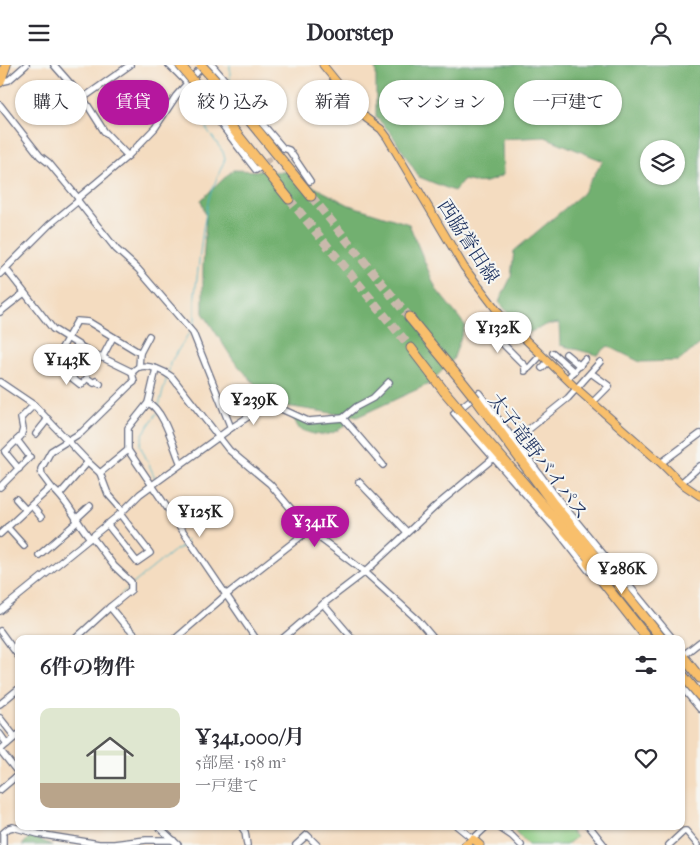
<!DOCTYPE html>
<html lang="ja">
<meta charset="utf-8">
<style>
body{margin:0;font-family:"IM FELL French Canon","Noto Serif JP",serif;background:#f2f2f3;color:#2b2b33;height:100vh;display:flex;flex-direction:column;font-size:19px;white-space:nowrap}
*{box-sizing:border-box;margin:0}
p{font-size:16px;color:#7c7c81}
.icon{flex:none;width:28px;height:28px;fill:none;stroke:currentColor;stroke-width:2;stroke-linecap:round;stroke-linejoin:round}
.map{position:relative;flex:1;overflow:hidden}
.panel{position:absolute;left:15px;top:570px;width:670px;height:195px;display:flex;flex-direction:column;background:#fff;border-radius:10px;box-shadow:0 1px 4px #0004}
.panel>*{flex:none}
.top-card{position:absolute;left:15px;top:15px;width:670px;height:45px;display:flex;gap:10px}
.controls{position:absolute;left:640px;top:75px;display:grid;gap:10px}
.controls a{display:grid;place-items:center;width:45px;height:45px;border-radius:50%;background:#fff;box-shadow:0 1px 4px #0004;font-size:25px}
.price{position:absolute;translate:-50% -42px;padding:0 11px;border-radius:18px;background:#fff;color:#222;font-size:16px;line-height:32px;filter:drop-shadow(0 1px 2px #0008)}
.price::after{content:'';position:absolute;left:50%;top:30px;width:15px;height:11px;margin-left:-8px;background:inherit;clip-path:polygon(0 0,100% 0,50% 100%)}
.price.active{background:#b5179e;color:#fff}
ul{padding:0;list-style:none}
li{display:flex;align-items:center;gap:15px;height:125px;padding:0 25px}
li span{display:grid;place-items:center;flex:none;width:140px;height:100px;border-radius:10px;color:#555}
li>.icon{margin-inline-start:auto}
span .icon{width:60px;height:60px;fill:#fffc;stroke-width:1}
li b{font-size:21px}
h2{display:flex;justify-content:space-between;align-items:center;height:60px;padding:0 25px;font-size:21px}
.tag{padding:0 18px;border-radius:22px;background:#fff;box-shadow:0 1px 4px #0004;font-size:18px;line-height:45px}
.tag.active{background:#b5179e;color:#fff}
header{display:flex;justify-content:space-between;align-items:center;height:65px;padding:0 25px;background:#fff;font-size:22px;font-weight:700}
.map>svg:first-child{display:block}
</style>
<header><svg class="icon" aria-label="menu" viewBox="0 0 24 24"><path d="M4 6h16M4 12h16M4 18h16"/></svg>Doorstep<svg class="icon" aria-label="person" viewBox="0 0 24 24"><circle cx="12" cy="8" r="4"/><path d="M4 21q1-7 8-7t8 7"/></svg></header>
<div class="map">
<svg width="700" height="780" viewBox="0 0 700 780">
<rect width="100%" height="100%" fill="#f6f6f2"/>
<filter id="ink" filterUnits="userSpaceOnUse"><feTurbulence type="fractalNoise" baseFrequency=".02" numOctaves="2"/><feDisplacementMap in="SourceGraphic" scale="10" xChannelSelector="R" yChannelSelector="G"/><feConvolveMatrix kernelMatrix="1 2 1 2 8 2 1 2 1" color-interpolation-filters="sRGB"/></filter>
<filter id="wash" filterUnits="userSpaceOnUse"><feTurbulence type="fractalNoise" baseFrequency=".0096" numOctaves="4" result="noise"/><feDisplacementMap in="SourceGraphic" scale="20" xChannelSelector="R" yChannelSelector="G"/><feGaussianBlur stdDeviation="1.12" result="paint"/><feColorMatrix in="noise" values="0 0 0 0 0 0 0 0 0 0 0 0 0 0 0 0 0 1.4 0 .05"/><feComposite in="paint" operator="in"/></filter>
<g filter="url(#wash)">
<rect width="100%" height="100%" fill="#f4dcc0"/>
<polygon fill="#8dcc82" stroke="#547e70" points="521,761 566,761 576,772 566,780 528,780 515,766"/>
<g fill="#72b070" stroke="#467067" fill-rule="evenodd">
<path d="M373,0H700V279L679,296L640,297L608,281L597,290L560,280L559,258L546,260L526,269L499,237L511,212L514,186L582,129L603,96L545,72L502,74L503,110C485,119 483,119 463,115L454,126L419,112L391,68L376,52V6ZM649,84H676V111H649Z"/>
<polygon points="233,105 286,107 349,140 409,159 436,224 465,260 453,295 429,319 357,352 273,339 234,296 203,248 203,201 206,152 201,135"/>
<path d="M293,352L314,359L342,354L346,360C328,373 319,372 299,364Z"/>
<polygon points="31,771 52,780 22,780"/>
</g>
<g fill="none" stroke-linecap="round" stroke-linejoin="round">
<g stroke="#46b2c3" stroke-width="1">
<polyline points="230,16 230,0"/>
<polyline points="218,41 223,31"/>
<polyline points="193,262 195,254 195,229 203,164 209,132 225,94 223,87 206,63 212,51"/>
<polyline points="169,306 170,298 189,268"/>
<polyline points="158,344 167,312"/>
<polyline points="156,415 140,380 143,369 157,348"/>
<polyline points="133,519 172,487 184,481 187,475"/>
<polyline points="121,529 128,523"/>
</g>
</g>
</g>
<g filter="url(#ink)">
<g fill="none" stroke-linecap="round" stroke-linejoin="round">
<polyline stroke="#c9b9ac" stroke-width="5.5" stroke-dasharray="5.5 3" stroke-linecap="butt" points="260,102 278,87"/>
<g stroke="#c9b9ac" stroke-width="9" stroke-dasharray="9 4.5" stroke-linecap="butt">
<polyline points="311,131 409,252"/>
<polyline points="289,134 411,283"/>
</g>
<defs>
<g id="minor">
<polyline points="54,0 83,33 104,66 128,91"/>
<path d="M169,0C203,31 227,69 256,105L259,103"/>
<polyline points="212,0 283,83 289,85 310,116"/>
<polyline points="0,17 9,15 26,0"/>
<polyline points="83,33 130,0"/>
<polyline points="0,40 40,91 49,98 78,133 78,136 116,184 138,204 193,268 231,363"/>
<polyline points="78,133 128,91 155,63 176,31 199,5 209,0"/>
<polyline points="6,204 53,264 85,284 132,307"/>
<polyline points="0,209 50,159 78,136"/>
<polyline points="0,247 24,228"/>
<polyline points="489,265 525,301 525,306"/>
<polyline points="480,271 489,265 502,252"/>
<polyline points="553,288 574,307"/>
<polyline points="566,289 580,301"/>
<polyline points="102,293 113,272"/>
<polyline points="48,294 81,320 87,313 94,318 96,316 100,319"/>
<polyline points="54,297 77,256 89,257 140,288"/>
<polyline points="139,302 140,288 149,271"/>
<polyline points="525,303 529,303 541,290"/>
<polyline points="542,303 548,297"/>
<path d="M132,307C134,306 136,303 139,302C149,299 164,306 172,312L229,385L270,419L309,465L365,507L418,555L434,574"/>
<polyline points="67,308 85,284"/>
<polyline points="591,308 609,321 593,337"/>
<polyline points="567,314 585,294"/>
<polyline points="0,317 34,340 88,397 100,408 108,429 123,446"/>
<path d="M148,338C164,344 174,384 181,399"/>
<polyline points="343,353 356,342 373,333 389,317"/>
<polyline points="36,369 48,354"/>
<polyline points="513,377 568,333 600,297"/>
<polyline points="128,385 256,574"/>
<polyline points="661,398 700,369"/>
<polyline points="19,404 5,387 21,371 23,364 21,353 34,340"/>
<polyline points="100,408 128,385 128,363 148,338 156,304"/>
<polyline points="359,417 407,467"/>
<polyline points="681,418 700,401"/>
<polyline points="0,422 30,392 17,375"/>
<path d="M51,422C68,436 76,456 90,473"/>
<polyline points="60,429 88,397"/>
<polyline points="16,434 26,445"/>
<polyline points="32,441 41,452"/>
<polyline points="76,454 90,441"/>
<polyline points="107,459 137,497 150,488 120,449"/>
<polyline points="7,462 24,481"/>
<polyline points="0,469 51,422 42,410 41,404 51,386 82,367 130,320 134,317 132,307"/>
<polyline points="92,472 114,501 131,517 131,525 110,542 123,558 139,574"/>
<polyline points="39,490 77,457"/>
<polyline points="589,506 556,464 454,348 479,328 558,434 673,574"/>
<polyline points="323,539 353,574"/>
<polyline points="0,546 120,449 140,429 231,363 254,348 266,337 308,356 343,353 383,400"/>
<polyline points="0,566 19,592"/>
<polyline points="75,574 110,542"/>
<polyline points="175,574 226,530 309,465"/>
<polyline points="282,574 323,539 365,507 437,440 495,392"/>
<polyline points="681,592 700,577"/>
<polyline points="681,621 700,644"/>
<polyline points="0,639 17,625"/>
<polyline points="0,653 15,672"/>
<polyline points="0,669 7,679"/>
<polyline points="19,669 0,685 19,709"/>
<polyline points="0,725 19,709"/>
<polyline points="158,761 178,780"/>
<polyline points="241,761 245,767 247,780"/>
<polyline points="457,761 473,774 487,761"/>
<polyline points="497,761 512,771 521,780"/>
<polyline points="589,761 604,780"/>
<polyline points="3,780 3,768 9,763 13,762 38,769 99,779 114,779 146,775 173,775"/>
<polyline points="296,780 307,770 317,780"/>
<polyline points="669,780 684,766 686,766 698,780"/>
</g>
<g id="major">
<polyline points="323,0 366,53 381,64 387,72 464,202 502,252 577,324 661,398 681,418 700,431"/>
<polyline points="465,780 473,774 480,780"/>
</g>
<g id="highway">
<polyline points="0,17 6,0"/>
<polyline points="231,33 311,131"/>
<polyline points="221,49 289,134"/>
<polyline points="409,252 460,314"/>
<polyline points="411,283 444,326"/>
<polyline points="476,334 551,436 662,574"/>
<polyline points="461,346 596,501"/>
<polyline points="588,498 648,574"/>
<polyline points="681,589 700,613"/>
<polyline points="681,608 700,631"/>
</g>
</defs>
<use href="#minor" stroke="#676c80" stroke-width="8"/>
<use href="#major" stroke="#676c80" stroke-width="9"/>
<use href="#highway" stroke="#676c80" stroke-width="11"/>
<use href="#minor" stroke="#fff" stroke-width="5.5"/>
<use href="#major" stroke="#f8bf6c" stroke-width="7"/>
<use href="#highway" stroke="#f8bf6c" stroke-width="9"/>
<defs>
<g id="highway-bridge">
<polyline points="180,0 221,49"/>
<polyline points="201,0 231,33"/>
<polyline points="460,314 476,334"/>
<polyline points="444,326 461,346"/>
</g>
</defs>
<use href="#highway-bridge" stroke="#676c80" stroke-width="11" stroke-linecap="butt"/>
<use href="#highway-bridge" stroke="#f8bf6c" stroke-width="9"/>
</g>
</g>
<g text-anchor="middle" stroke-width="4" stroke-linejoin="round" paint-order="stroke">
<g font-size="19" fill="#1b2f5e" stroke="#f6f6f2">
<text transform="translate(469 176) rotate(57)" y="7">西脇誉田線</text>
<text transform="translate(539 391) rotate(53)" y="7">太子竜野バイパス</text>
</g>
</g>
</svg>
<div class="controls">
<a><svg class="icon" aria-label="layers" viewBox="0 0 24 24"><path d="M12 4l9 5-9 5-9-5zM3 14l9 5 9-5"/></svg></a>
</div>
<b class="price" style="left:498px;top:289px">¥132K</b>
<b class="price" style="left:67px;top:321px">¥143K</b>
<b class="price" style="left:254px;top:361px">¥239K</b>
<b class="price" style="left:200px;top:473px">¥125K</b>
<b class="price active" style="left:315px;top:483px">¥341K</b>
<b class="price" style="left:622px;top:530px">¥286K</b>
<div class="top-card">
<a class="tag">購入</a>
<a class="tag active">賃貸</a>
<a class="tag">絞り込み</a>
<a class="tag">新着</a>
<a class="tag">マンション</a>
<a class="tag">一戸建て</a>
</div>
<section class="panel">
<h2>6件の物件<svg class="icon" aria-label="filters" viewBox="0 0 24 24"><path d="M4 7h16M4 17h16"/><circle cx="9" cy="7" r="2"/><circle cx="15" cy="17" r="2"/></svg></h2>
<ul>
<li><span style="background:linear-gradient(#dfe7d0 75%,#b9a48a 0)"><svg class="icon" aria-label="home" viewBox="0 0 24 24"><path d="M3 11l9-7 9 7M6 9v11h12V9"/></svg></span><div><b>¥341,000/月</b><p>5部屋 · 158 m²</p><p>一戸建て</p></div><svg class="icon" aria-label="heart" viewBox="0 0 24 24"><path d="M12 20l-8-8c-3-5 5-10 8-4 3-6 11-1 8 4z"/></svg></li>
</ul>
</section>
</div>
